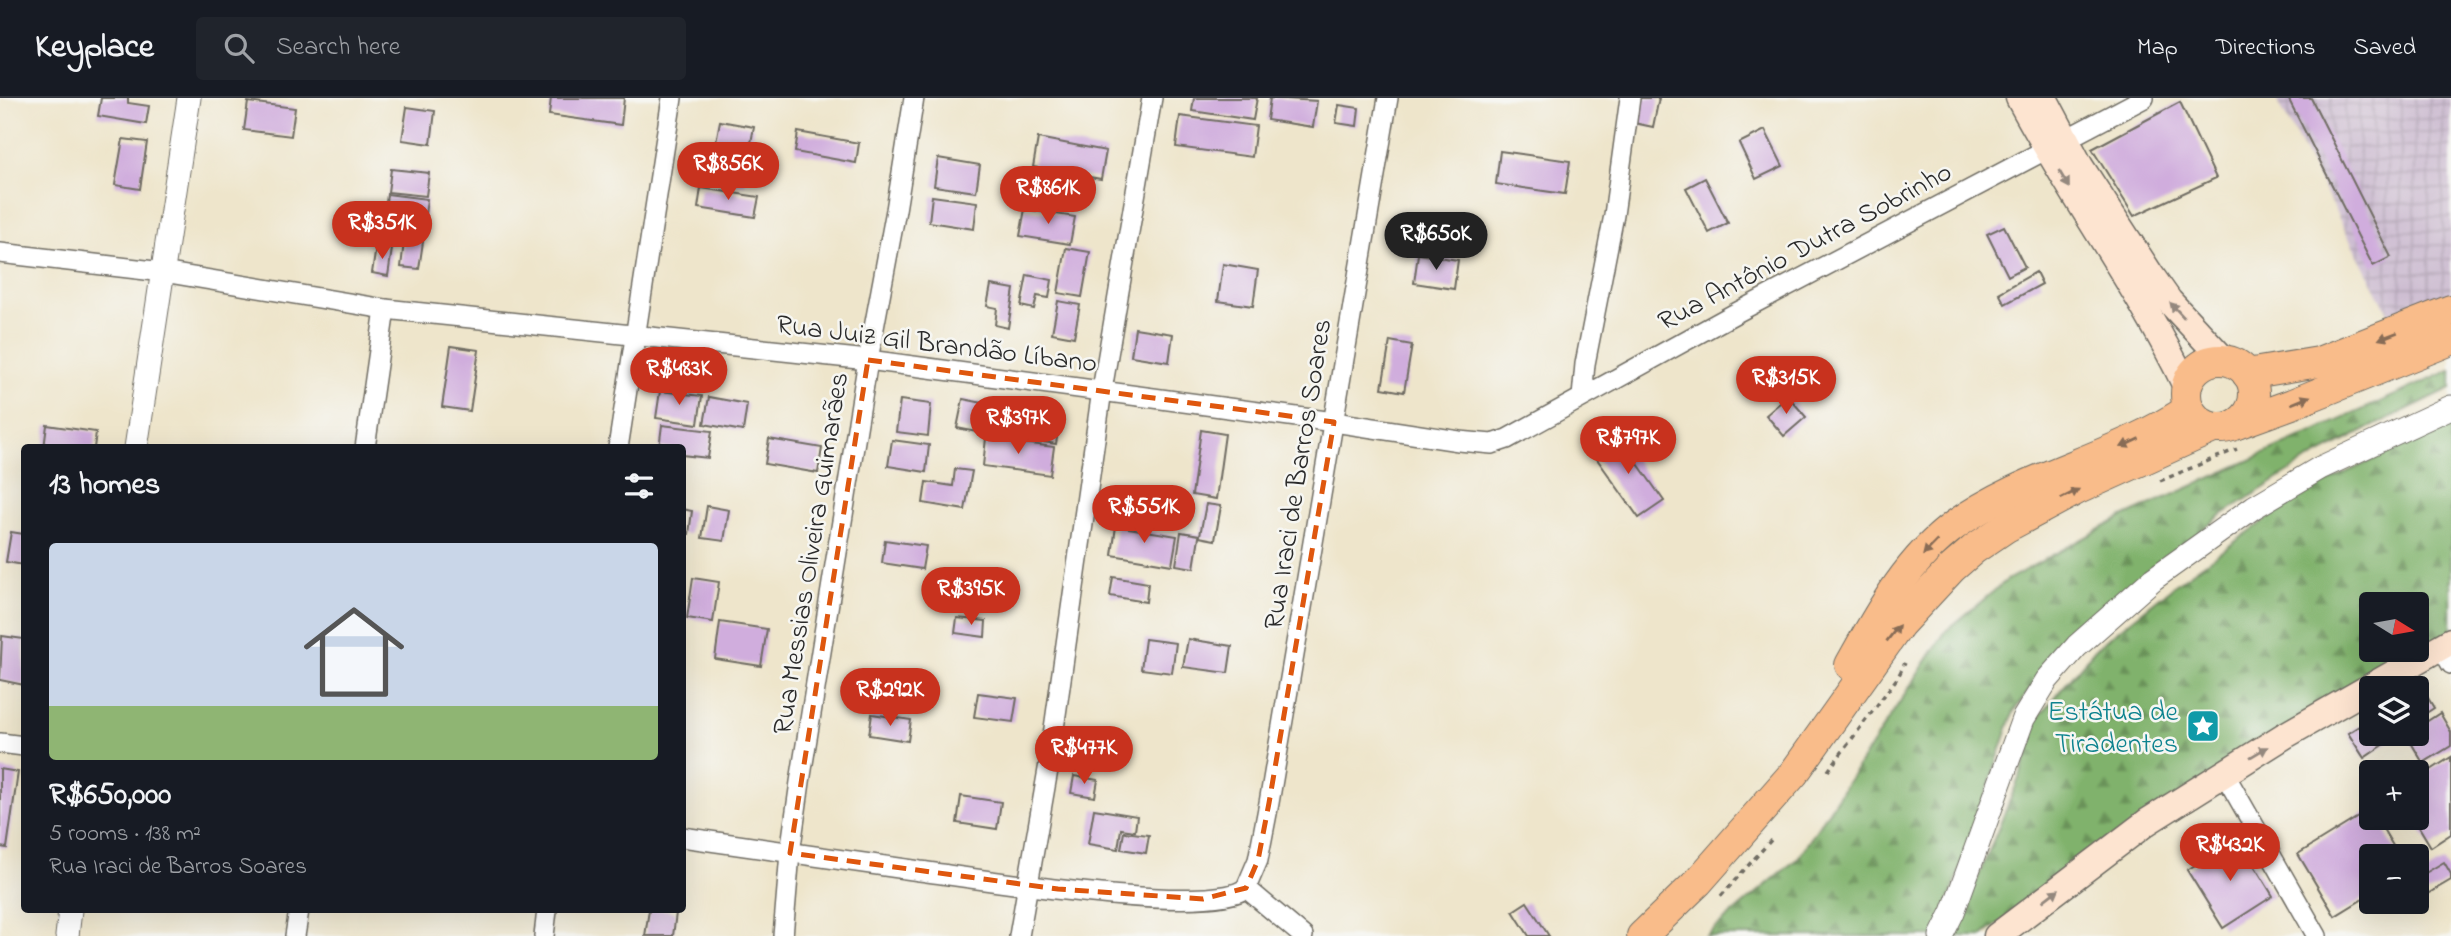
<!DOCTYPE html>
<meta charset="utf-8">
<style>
body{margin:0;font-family:"Indie Flower",sans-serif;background:#20242c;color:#f1f3f6;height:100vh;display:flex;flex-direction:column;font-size:26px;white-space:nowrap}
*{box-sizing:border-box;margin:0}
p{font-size:23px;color:#9ea1a6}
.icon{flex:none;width:38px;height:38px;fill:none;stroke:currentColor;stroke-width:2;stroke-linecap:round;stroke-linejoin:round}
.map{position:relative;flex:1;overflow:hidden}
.details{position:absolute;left:21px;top:346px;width:665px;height:469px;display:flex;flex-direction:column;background:#171b24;border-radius:7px;box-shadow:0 7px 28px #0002}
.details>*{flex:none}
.needle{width:46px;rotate:101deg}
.controls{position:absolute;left:2359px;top:494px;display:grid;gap:14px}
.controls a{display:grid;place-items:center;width:70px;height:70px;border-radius:7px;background:#171b24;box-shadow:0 7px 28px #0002;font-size:35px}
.price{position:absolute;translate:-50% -60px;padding:0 16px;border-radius:24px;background:#c8321e;color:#fff;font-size:23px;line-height:46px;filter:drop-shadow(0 2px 4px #0008)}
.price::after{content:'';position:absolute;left:50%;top:42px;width:21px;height:16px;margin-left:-10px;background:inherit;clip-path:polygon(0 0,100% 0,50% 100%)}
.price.selected{background:#222;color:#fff}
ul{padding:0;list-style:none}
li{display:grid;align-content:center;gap:14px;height:371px;padding:0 28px}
li span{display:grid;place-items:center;height:217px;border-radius:7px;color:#555}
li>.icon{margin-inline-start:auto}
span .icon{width:126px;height:126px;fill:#fffc;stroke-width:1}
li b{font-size:30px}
h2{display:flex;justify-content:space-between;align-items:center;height:84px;padding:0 28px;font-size:30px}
header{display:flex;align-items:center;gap:42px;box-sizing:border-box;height:98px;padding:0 35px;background:#171b24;border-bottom:2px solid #363941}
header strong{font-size:33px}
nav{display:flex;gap:38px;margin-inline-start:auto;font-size:24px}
.search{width:490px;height:63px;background:#20242c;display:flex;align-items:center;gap:18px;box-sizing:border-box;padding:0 24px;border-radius:7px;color:#9ea1a6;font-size:26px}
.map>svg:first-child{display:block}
</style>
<header>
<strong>Keyplace</strong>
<div class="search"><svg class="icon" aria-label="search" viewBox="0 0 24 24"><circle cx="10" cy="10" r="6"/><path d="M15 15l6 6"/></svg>Search here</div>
<nav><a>Map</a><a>Directions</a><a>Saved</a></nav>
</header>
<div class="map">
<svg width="2451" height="838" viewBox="0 0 2451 838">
<defs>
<pattern id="industrial-grid" width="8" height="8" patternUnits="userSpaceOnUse" patternTransform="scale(1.75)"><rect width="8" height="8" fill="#cebed2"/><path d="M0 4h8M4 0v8" fill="none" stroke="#b1a3b4"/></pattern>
<pattern id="forest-firs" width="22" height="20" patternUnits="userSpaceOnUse" patternTransform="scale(1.75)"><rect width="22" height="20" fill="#80b26c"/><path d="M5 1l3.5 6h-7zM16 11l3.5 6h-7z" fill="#699159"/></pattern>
</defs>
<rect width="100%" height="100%" fill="#f6f6f2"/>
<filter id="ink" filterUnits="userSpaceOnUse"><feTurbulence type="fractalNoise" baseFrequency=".0143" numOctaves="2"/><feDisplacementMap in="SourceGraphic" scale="14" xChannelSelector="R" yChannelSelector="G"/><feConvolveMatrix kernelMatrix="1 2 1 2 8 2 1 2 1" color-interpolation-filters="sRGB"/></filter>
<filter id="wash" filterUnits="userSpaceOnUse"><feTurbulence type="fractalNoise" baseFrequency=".00686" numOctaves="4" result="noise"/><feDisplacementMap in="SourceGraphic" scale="28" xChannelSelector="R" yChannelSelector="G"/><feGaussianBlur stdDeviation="1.57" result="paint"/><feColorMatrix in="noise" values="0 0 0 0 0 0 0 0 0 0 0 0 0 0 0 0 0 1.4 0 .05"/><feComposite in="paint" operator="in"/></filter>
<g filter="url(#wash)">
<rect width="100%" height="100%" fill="#eee5cb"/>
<polygon fill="url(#industrial-grid)" points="2276,0 2451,0 2451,203 2394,226"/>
<g fill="url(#forest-firs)" stroke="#566e4c" stroke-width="2" fill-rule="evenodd">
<polygon points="2451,272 2451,290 2371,329 2303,365 2223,416 2073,533 2014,613 1937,838 1706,838 1798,760 1946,533 2007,482 2121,420"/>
<path d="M2451,326V537L2080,766L1982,838H1954L2022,673L2037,621L2095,551L2184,480L2291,404L2347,374ZM2371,506H2417V551H2371Z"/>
</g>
<g id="blocks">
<g fill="#d0addd">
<polygon points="101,0 128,0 128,5 149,8 146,26 98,18"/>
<polygon points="551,0 624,0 621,27 549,17"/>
<polygon points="1194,0 1257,0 1253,22 1192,13"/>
<polygon points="1270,0 1317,3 1313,29 1267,22"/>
<polygon points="1640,0 1659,0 1653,29 1634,25"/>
<polygon points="2288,0 2311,0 2391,159 2373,168"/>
<polygon points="248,4 295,10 291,38 244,32"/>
<polygon points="2180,4 2216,80 2134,118 2092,51"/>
<polygon points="1339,7 1359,10 1357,28 1336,25"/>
<polygon points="407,9 435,13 431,46 402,42"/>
<polygon points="1180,18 1256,28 1252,59 1176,49"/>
<polygon points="720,23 754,29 750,50 716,44"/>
<polygon points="1765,32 1783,68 1756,81 1739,45"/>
<polygon points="798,34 859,45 856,65 795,54"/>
<polygon points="1038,40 1106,53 1101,81 1033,69"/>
<polygon points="123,41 147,44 140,91 115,87"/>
<polygon points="1500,53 1570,63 1565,96 1496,86"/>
<polygon points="711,55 750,62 745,87 724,83 725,77 721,77 722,73 713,71 714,66 709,65"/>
<polygon points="938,60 980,67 976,94 934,88"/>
<polygon points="391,71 429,75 426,98 388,94"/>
<polygon points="1024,75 1077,83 1072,113 1020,104"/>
<polygon points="1705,80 1728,125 1709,135 1686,90"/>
<polygon points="701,90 759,99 755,119 698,110"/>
<polygon points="387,96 427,101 424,125 395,122 391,146 377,144 381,120 384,121"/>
<polygon points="932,98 977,104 974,131 929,124"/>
<polygon points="1025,111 1075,119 1070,146 1020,138"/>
<polygon points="406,127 425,130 419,171 401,169"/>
<polygon points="2004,128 2025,169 2008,178 1987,136"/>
<polygon points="376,149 392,151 388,178 372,175"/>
<polygon points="1066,150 1090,154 1082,199 1058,195"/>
<polygon points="1418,156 1458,162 1454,191 1414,185"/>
<polygon points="1223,166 1258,172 1253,208 1218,203"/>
<polygon points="2036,174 2042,186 2005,206 1999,195"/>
<polygon points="1027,177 1052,182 1049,200 1037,198 1034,211 1021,208"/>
<polygon points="991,187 1014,191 1008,230 995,227 997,210 987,208"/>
<polygon points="1058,203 1080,207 1074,239 1052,235"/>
<polygon points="1135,230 1173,236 1169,264 1131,258"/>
<polygon points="1390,243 1412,247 1404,294 1382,290"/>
<polygon points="451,248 479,252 470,313 442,309"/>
<polygon points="660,293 702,298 698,326 656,320"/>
<polygon points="1788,298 1806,319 1784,338 1766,317"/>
<polygon points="709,299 747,306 743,333 704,326"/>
<polygon points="963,301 983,305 977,334 957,330"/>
<polygon points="900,302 931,306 928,338 896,334"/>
<polygon points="996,304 1061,315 1056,346 991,335"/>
<polygon points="47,327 96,334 94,350 44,350"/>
<polygon points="662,327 712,333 708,360 682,357 682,350 659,350"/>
<polygon points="1201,332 1225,336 1216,401 1192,397"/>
<polygon points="1617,336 1664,403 1639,420 1592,354"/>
<polygon points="986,340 1054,349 1050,377 983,368"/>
<polygon points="769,341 822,350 818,375 765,366"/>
<polygon points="892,342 929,347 926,374 888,368"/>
<polygon points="955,371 972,373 965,412 923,405 926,384 953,388"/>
<polygon points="1206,406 1221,408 1215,442 1199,439 1194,470 1176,467 1181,434 1200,437"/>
<polygon points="707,408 729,412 724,443 702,440"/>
<polygon points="682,411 692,413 689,436 682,436"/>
<polygon points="1116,428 1177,438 1172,467 1112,457"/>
<polygon points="11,434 24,436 24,467 6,464"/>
<polygon points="885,442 926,448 922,471 882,465"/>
<polygon points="1113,479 1148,485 1146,504 1110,498"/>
<polygon points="693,480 719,484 713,524 687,520"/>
<polygon points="957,520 986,523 985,539 955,535"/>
<polygon points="720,524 767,531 761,568 715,561"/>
<polygon points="2,538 24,541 24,587 0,582"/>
<polygon points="1145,541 1176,545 1172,575 1141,571"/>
<polygon points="1188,541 1232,548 1228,575 1183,569"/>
<polygon points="2422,590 2434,610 2417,621 2417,594"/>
<polygon points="978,595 1017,600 1013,624 974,619"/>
<polygon points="2440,615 2451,634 2451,648 2423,665 2406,636 2417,635 2417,630"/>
<polygon points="872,616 911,622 908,643 869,637"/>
<polygon points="2371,626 2371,635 2387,635 2391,642 2364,660 2348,635 2359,628 2362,632"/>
<polygon points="2451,659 2451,736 2431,749 2413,719 2417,719 2417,681"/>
<polygon points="0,671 18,674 7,750 0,749"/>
<polygon points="1074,678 1098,682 1095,699 1071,695"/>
<polygon points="961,698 1001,704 997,731 957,725"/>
<polygon points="1094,711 1137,718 1135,733 1121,731 1118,751 1088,746"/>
<polygon points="2371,711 2371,719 2376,719 2399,758 2371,758 2371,796 2335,818 2298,756"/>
<polygon points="1124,734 1149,737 1146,755 1121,751"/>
<polygon points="2238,741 2273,798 2223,830 2187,772"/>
<polygon points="2444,764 2451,776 2451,782 2417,802 2417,780"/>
<polygon points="1527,804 1549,838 1529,838 1513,813"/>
<polygon points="649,812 666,812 676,815 673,838 645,838"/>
</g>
</g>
</g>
<g filter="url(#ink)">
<use href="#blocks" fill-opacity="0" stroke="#6f6c63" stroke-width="2"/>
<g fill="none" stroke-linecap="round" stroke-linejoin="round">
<defs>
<g id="minor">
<polyline points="0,155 163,174 385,211 868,262 1334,324 1459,343 1492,346 1507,341 1734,216 2144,0"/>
<polyline points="1582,299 1585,266 1614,117 1630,0"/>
<polyline points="365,350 385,211"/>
<polyline points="618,350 672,0"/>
<polyline points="2441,549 2451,566"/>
<polyline points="0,645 24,648"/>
<polyline points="2224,675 2317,838"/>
<path d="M682,739C762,751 841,762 920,773C974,780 1211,819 1246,790L1258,762L1269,705L1388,0"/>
<polyline points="1246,790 1303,838"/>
<polyline points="295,838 299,812"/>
<polyline points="544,838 547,812"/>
<polyline points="783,838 790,755 800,684 868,262 896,112 914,0"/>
<polyline points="1019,838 1049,666 1102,292 1152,0"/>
</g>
<g id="tertiary">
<polyline points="136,350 189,0"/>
<polyline points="67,838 70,812"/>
<polyline points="1941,838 1953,814 2023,621 2047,582 2077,548 2153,481 2254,409 2320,370 2451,309"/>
</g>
<g id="secondary">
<path d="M2019,0C2071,98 2138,188 2186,288"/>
<polyline points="2044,0 2080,68 2150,176 2169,203 2224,262"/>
<polyline points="1997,838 2147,724 2284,638 2451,543"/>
</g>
<g id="primary">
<circle cx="2220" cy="296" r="34"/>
<polyline points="2247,276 2319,264 2451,212"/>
<polyline points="2237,326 2292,306 2451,242"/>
<path d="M1850,567C1878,517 1907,462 1955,427C2026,376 2116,360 2189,311"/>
<polyline points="1642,838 1698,784 1794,675 1900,526 1951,471 1974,451 2005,430 2078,391 2213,330"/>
</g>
</defs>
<use href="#minor" stroke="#6f6c63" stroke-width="22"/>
<use href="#tertiary" stroke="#6f6c63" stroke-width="25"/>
<use href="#secondary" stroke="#6f6c63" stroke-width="29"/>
<use href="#primary" stroke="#6f6c63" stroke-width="32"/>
<g stroke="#6f6c63" stroke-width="3.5" stroke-dasharray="5 5" stroke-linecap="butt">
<polyline points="2160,383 2237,351"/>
<polyline points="1828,673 1898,579 1905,565"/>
<polyline points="1721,798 1772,741"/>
</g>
<use href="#minor" stroke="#fff" stroke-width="19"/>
<use href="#tertiary" stroke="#fff" stroke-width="23"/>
<use href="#secondary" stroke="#fde4d0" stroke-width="26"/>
<use href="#primary" stroke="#f9bc8a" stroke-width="30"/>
</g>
<defs><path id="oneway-solid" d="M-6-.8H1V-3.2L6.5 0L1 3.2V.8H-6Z" transform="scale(1.75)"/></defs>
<g fill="#94887e">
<use href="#oneway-solid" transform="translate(2064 81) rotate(59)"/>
<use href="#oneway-solid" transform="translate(2177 212) rotate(-133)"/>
<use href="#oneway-solid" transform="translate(2259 654) rotate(-31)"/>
<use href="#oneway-solid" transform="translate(2051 797) rotate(-37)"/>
</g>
<g fill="#886c56">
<use href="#oneway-solid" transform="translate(2388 238) rotate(159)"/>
<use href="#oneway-solid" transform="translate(2301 302) rotate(-22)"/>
<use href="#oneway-solid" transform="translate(2130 345) rotate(155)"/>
<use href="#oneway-solid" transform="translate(2070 396) rotate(-27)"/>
<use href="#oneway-solid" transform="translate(1930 450) rotate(134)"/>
<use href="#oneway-solid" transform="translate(1893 535) rotate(-52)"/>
</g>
</g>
<path fill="none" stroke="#df570e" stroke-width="5" stroke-dasharray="14 9" stroke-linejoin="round" d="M868,262L1334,324L1269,705L1258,762L1246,790L1203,801L1058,791L790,755Z"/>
<defs>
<symbol id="sight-square" viewBox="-11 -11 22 22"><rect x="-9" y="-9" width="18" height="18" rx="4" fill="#0f9aa8" stroke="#f6f6f2"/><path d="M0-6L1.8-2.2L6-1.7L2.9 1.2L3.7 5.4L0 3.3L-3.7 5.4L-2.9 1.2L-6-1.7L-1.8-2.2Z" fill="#fff"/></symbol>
</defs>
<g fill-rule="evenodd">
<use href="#sight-square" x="2184" y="609" width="38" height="38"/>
</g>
<g text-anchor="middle" stroke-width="5" stroke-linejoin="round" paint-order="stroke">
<g font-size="28" fill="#2b2b2b" stroke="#f6f6f2">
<text transform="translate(1804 147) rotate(-28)" y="10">Rua Antônio Dutra Sobrinho</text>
<text transform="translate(937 244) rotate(7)" y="10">Rua Juiz Gil Brandão Líbano</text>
<text transform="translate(1296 376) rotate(-81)" y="10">Rua Iraci de Barros Soares</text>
<text transform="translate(809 455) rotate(-81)" y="10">Rua Messias Oliveira Guimarães</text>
</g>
<g font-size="28" fill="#0d838f" stroke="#f6f6f2" text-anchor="end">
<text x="2178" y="622">Estátua de<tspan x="2178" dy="32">Tiradentes</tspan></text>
</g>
</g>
</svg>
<div class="controls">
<a><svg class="needle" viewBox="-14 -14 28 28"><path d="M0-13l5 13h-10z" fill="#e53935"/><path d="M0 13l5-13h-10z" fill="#9ea1a6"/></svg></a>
<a><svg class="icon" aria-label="layers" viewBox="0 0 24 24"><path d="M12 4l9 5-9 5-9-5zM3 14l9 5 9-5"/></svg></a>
<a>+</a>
<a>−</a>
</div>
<b class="price" style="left:728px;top:104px">R$856K</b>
<b class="price" style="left:1048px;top:128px">R$861K</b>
<b class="price" style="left:382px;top:163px">R$351K</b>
<b class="price selected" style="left:1436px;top:174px">R$650K</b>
<b class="price" style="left:679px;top:309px">R$483K</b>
<b class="price" style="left:1786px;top:318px">R$315K</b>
<b class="price" style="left:1018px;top:358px">R$397K</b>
<b class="price" style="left:1628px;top:378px">R$797K</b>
<b class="price" style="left:1144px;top:447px">R$551K</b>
<b class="price" style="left:971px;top:529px">R$395K</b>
<b class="price" style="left:890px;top:630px">R$292K</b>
<b class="price" style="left:1084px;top:688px">R$477K</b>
<b class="price" style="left:2230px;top:785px">R$432K</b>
<section class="details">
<h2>13 homes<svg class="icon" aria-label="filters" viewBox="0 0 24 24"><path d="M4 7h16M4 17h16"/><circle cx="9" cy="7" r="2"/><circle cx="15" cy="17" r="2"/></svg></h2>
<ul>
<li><span style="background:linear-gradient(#c9d6e8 75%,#8fb573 0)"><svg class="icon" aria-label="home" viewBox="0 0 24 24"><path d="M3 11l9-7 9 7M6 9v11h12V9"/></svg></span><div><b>R$650,000</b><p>5 rooms · 138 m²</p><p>Rua Iraci de Barros Soares</p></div></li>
</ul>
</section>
</div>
